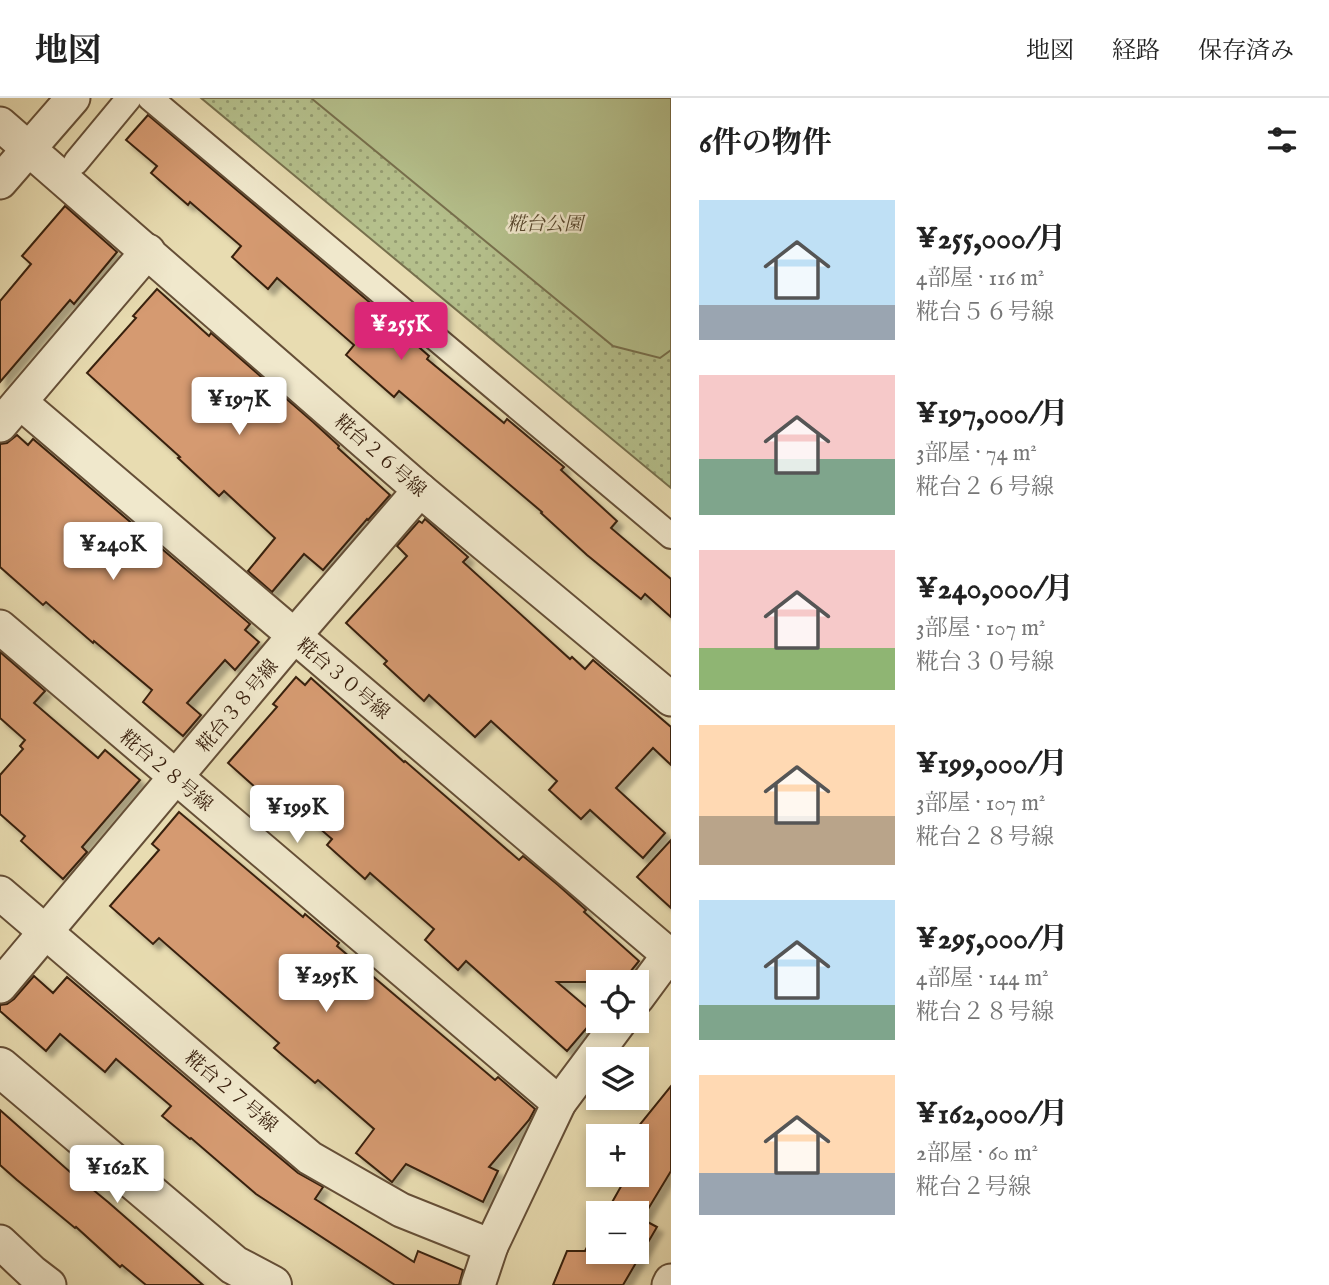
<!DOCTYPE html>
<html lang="ja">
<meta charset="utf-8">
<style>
body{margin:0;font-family:"IM FELL English","Noto Serif JP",serif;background:#f6f6f6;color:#222;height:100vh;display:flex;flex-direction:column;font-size:26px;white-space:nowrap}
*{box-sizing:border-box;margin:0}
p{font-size:23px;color:#767676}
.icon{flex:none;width:38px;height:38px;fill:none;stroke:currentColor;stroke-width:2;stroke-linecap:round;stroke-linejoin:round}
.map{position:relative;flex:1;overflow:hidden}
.side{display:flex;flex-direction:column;background:#fff;width:658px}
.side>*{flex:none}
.tools{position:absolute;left:586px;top:872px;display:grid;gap:14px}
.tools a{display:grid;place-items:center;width:63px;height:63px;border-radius:0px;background:#fff;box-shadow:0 4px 10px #0003;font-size:35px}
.price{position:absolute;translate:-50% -60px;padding:0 16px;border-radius:7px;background:#fff;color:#222;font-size:23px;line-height:46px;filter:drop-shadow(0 2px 4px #0008)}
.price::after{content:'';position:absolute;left:50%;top:42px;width:21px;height:16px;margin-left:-10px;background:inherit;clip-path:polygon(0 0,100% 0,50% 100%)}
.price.selected{background:#db2777;color:#fff}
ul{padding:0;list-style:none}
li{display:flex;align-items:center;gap:21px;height:175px;padding:0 28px}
li span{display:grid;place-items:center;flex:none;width:196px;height:140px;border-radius:0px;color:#555}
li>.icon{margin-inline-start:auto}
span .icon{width:84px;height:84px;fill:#fffc;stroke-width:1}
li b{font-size:30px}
h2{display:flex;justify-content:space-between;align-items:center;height:84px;padding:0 28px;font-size:30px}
header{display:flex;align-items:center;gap:42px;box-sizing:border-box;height:98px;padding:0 35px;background:#fff;border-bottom:2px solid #e0e0e0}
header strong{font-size:33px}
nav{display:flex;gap:38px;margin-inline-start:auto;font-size:24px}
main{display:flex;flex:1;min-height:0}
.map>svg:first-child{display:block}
</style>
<header>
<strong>地図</strong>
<nav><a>地図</a><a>経路</a><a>保存済み</a></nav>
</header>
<main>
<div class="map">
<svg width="671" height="1187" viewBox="0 0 671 1187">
<defs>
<pattern id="grass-dots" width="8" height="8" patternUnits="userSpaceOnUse" patternTransform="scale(1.75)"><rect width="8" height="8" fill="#b5c08c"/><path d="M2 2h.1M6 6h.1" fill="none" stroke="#949c71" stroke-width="1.8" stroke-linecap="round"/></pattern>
<filter id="shadow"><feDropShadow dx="6" dy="6" stdDeviation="2" flood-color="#0004"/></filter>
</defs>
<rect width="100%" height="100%" fill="#e8dcb1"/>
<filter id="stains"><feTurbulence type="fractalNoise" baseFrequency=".00286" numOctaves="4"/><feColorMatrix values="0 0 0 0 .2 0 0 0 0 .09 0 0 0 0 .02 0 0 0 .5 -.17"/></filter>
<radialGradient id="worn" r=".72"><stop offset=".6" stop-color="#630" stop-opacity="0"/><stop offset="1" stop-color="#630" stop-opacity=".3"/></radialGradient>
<polygon fill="url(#grass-dots)" stroke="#77704d" stroke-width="2" points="201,0 671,0 671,390"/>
<polygon fill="#b5c08c" stroke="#77704d" stroke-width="2" points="311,0 671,0 671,252 660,260 613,248"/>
<g fill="#d59a71" stroke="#39200e" stroke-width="2" filter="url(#shadow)">
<polygon points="148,17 374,208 373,209 429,258 427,261 504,325 507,321 564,369 561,372 617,423 611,430 671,481 671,519 645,496 641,501 587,457 541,415 542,414 399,293 394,299 346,257 354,247 277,180 268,191 232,159 241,148 190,104 188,107 151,75 157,68 126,42"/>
<polygon points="65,108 117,154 74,206 70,202 0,284 0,203 31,166 22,158"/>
<polygon points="157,191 209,238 211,235 313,324 339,348 338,350 390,397 368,422 367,421 323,472 304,456 272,494 248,473 275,440 224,393 219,398 178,360 180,359 87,275 136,220 133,218"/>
<polygon points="17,337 28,347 33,341 250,526 245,532 259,544 235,572 225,562 187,605 201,617 183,638 143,604 152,592 94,543 93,545 46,504 43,507 0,469 0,346 7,345"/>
<polygon points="425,421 468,459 463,464 570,561 572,559 585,571 593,562 671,629 671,667 653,650 616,690 665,735 643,760 590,712 581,721 549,692 557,683 491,623 475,639 429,597 424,603 384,566 387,563 346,525 407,458 397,448 419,423 422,425"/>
<polygon points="0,554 45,593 34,605 98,660 105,652 140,682 82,749 87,754 63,781 21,743 25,738 0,716 0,677 23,651 20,648 25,642 0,620"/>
<polygon points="296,579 305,587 311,580 404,664 405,663 519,762 523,758 558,787 586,812 584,814 639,863 622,884 557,884 597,918 567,953 466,863 458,872 425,842 434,831 370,775 365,781 327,747 332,741 274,691 266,699 228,665 277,609 273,606"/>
<polygon points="179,714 303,819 305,816 339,845 337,848 495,982 498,979 535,1011 529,1022 489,1069 498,1073 483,1104 406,1066 392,1084 356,1055 374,1031 318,982 315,985 274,950 279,945 159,840 153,846 110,808 159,752 152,746"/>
<polygon points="671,742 671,810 637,779"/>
<polygon points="34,878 53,895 67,879 262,1045 298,1075 323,1089 315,1101 414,1164 418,1153 463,1172 459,1187 395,1187 256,1096 191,1040 190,1041 162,1018 171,1008 116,961 105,974 60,936 46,953 0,913 0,907 7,906 14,901"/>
<polygon points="671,988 671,1073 642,1121 657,1129 623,1187 553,1187 567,1153 585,1153 598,1128 598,1153 637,1153 637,1115 606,1115 628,1076 637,1076 637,1030"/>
<polygon points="0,1012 79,1082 80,1081 108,1104 203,1187 146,1187 122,1167 120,1169 76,1129 75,1130 17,1082 0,1067"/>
</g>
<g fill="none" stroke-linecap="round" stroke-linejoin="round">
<defs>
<g id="pedestrian">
<polyline points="150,0 671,438"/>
<polyline points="76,64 129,0"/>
</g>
<g id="minor">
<polyline points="0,26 420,392 671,601"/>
<polyline points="0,84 73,0"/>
<polyline points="20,304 669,857"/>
<polyline points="0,327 148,153"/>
<polyline points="0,529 559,1005"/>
<polyline points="0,795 310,1060 401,1112 491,1148"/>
<polyline points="0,888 294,538 420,392"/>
<polyline points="637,900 671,854"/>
<polyline points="0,1144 32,1174 49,1187"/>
<polyline points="478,1187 491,1148 559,1005 621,922"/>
<polyline points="669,1187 671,1183"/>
</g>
<polyline id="tertiary" points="0,969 234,1167 272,1187"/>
</defs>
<use href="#pedestrian" stroke="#654f37" stroke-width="28"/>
<use href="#minor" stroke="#654f37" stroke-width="37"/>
<use href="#tertiary" stroke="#654f37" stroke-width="42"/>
<use href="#pedestrian" stroke="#f0e8cc" stroke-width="24"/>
<use href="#minor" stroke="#f0e8cc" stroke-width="33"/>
<use href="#tertiary" stroke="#f0e8cc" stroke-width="38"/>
</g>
<g text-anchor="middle" stroke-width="5" stroke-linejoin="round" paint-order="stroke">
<g font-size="19" font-style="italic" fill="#58482e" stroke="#f0e8cc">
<text x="545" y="132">糀台公園</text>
</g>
<g font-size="19" fill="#39200e" stroke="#f0e8cc">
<text transform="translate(381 357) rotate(41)" y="7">糀台２６号線</text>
<text transform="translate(344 580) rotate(40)" y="7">糀台３０号線</text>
<text transform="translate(237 607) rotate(-50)" y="7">糀台３８号線</text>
<text transform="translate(167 672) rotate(40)" y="7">糀台２８号線</text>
<text transform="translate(232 993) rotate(40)" y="7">糀台２７号線</text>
</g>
</g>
<rect width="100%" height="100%" filter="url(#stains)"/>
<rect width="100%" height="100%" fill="url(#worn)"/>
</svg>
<div class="tools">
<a><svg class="icon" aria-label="locate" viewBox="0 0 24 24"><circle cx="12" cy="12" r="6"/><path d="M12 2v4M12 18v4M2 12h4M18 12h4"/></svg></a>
<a><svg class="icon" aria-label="layers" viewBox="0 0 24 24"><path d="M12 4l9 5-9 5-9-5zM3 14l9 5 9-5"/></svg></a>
<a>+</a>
<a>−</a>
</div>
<b class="price selected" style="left:401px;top:264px">¥255K</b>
<b class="price" style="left:239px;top:339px">¥197K</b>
<b class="price" style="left:113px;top:484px">¥240K</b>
<b class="price" style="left:297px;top:747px">¥199K</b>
<b class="price" style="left:326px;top:916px">¥295K</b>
<b class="price" style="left:117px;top:1107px">¥162K</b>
</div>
<section class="side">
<h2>6件の物件<svg class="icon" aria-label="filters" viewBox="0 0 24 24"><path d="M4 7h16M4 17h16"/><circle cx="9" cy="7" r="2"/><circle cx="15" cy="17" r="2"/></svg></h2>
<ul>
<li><span style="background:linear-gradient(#bfe0f5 75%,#9aa5b1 0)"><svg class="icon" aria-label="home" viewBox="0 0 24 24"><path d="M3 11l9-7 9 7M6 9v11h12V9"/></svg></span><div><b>¥255,000/月</b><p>4部屋 · 116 m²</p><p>糀台５６号線</p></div></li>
<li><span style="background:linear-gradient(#f6c9c9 60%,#7fa58c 0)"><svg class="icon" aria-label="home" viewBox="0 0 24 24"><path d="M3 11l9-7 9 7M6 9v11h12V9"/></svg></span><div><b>¥197,000/月</b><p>3部屋 · 74 m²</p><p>糀台２６号線</p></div></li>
<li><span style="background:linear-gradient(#f6c9c9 70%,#8fb573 0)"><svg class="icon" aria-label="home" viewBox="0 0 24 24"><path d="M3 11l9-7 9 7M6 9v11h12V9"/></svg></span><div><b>¥240,000/月</b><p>3部屋 · 107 m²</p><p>糀台３０号線</p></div></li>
<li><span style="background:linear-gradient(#ffd9b3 65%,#b9a48a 0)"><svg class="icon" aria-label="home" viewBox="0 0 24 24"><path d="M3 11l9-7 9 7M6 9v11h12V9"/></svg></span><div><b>¥199,000/月</b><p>3部屋 · 107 m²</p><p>糀台２８号線</p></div></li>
<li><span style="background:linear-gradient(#bfe0f5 75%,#7fa58c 0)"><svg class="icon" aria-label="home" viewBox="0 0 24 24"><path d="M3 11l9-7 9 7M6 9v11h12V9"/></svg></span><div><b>¥295,000/月</b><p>4部屋 · 144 m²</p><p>糀台２８号線</p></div></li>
<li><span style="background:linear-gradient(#ffd9b3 70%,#9aa5b1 0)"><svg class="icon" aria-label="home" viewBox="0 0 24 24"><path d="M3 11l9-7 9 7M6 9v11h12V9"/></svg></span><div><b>¥162,000/月</b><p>2部屋 · 60 m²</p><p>糀台２号線</p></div></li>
</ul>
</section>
</main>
